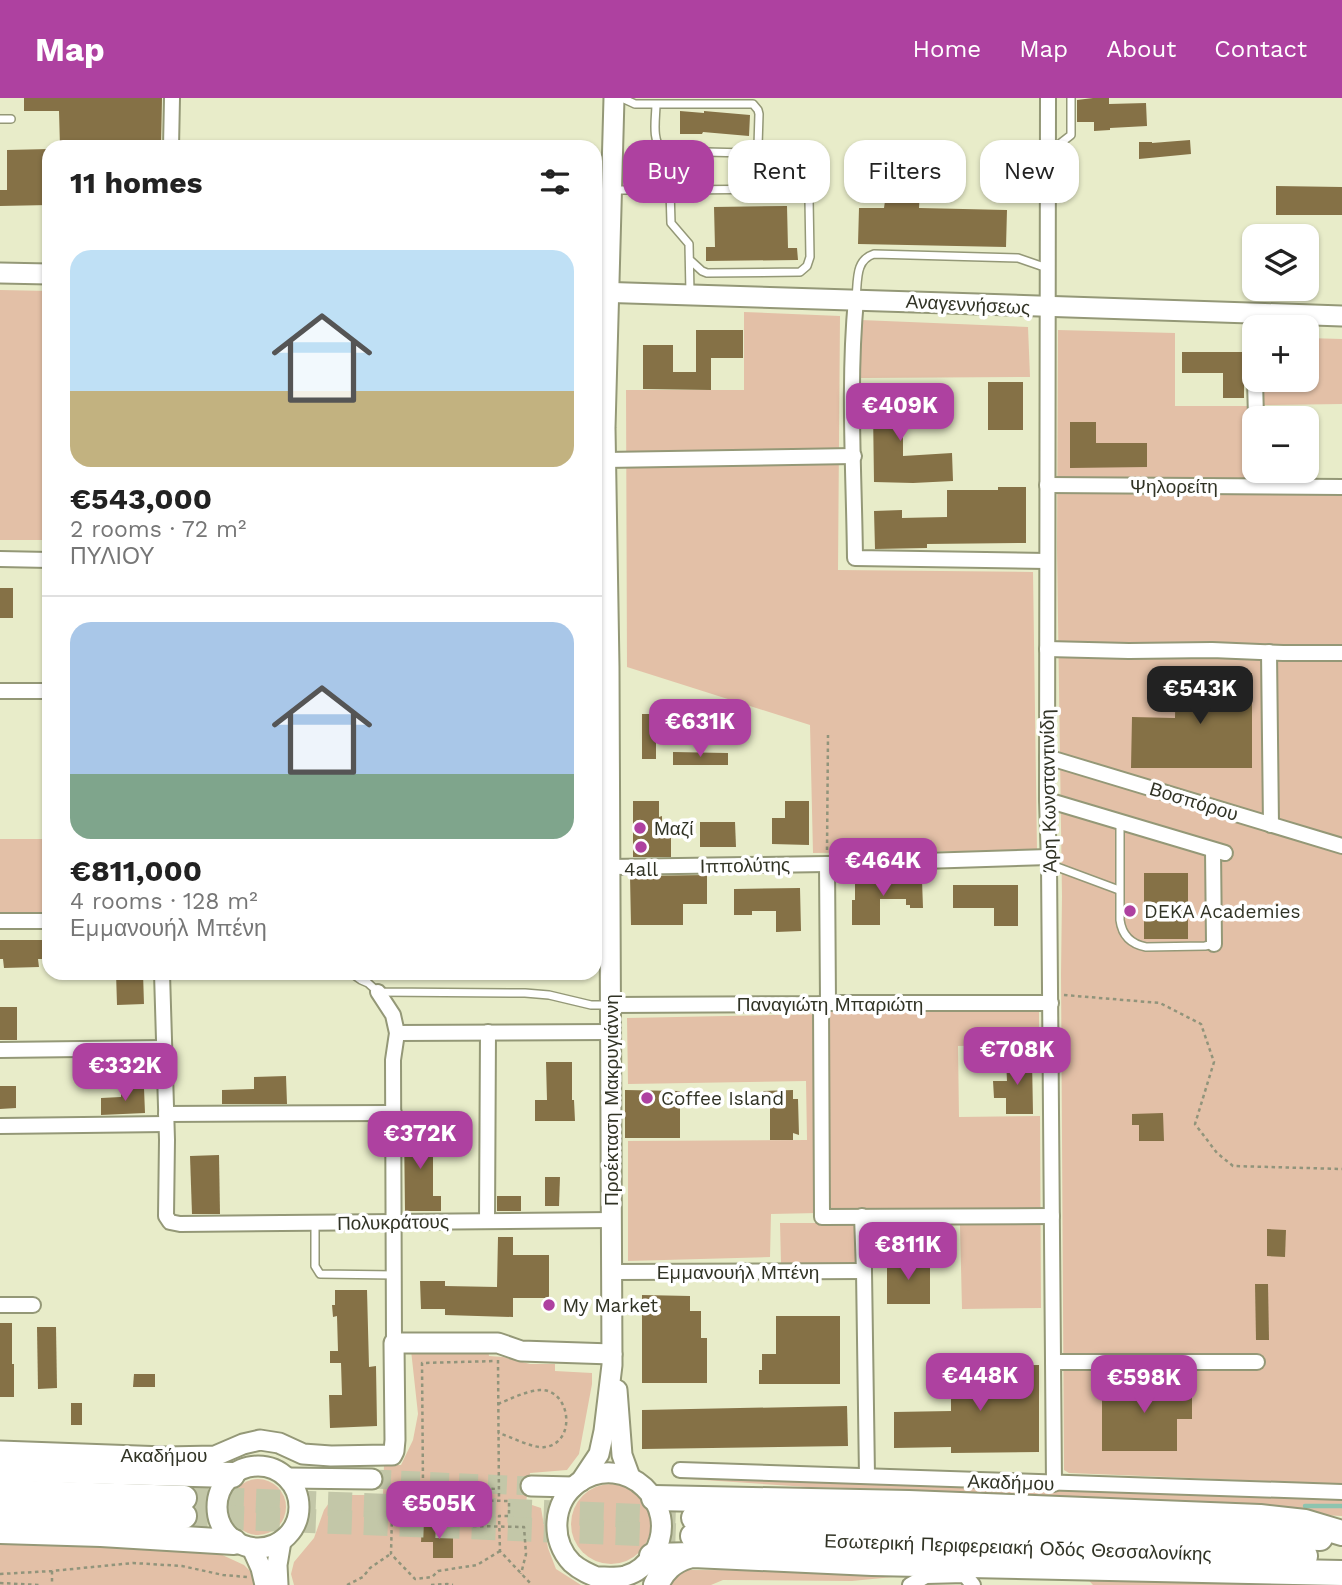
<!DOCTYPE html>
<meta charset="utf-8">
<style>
body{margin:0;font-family:"Work Sans",sans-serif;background:#f2f2f2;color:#222;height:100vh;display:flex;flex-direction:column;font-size:26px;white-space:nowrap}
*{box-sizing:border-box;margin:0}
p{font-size:23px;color:#767676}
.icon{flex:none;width:38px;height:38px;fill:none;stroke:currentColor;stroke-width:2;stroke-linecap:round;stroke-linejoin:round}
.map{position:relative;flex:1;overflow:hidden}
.side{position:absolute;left:42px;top:42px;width:560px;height:840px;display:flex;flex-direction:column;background:#fff;border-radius:21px;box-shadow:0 2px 5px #0004}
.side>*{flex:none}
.hud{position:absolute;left:623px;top:42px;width:612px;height:63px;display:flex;gap:14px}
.controls{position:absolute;left:1242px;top:126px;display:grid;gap:14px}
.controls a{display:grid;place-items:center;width:77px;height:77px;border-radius:14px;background:#fff;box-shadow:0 2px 5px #0004;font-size:35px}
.price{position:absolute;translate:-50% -60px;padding:0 16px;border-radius:14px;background:#ae41a0;color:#fff;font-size:23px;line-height:46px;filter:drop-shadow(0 2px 4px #0008)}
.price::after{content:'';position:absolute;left:50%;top:42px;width:21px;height:16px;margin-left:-10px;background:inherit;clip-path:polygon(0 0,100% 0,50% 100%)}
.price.on{background:#222;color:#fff}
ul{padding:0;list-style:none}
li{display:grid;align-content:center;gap:14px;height:371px;padding:0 28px}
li+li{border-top:2px solid #e0e0e0}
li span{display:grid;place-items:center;height:217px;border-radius:21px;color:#555}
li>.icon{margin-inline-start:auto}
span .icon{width:126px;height:126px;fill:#fffc;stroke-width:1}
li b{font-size:30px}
h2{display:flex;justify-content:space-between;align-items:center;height:84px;padding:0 28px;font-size:30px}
.chip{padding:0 24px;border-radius:21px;background:#fff;box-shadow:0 2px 5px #0004;font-size:24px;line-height:63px}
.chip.on{background:#ae41a0;color:#fff}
header{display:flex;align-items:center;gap:42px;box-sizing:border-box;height:98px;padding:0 35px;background:#ae41a0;color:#fff}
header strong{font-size:33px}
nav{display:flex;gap:38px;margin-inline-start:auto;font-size:24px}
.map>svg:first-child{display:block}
</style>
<header>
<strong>Map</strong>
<nav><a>Home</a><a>Map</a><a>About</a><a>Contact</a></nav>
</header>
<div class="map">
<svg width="1342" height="1487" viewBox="0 0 1342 1487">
<rect width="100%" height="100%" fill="#e8ecc9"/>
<g fill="#e3c0a7">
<polygon points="0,192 49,193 49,442 0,442"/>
<polygon points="744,214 840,218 838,472 1033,474 1037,752 813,755 810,627 627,569 626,292 744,292"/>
<polygon points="861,222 1028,229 1030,279 860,280"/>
<polygon points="1058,232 1175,235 1175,308 1250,308 1251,396 1342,397 1342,1386 1069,1375 1064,1372 1061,876 1062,798 1057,451"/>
<polygon points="1307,240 1342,241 1342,306 1264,307 1264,282 1307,282"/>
<rect x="0" y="741" width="49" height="76"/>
<polygon points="1039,911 1039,946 958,948 959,1019 1040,1018 1041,1210 962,1211 960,1127 959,1112 771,1116 770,1159 628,1163 628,1043 807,1042 806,983 628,986 627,920 826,916 826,912 943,912 944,913"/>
<polygon points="780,1125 861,1125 863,1166 781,1165"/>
<polygon points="488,1251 489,1258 503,1259 530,1266 555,1266 555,1273 592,1275 592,1286 579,1356 567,1372 530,1375 526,1405 541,1410 548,1450 556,1471 581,1487 294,1487 291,1476 294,1464 314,1440 324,1412 329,1405 343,1397 383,1397 384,1367 401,1367 413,1342 418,1316 411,1252"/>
<polygon points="689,1381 798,1381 1295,1400 1342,1400 1342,1418 958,1400 887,1391 808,1389"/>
<circle cx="258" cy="1409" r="28"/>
<circle cx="611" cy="1426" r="40"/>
<polygon points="0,1441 218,1455 244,1467 258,1481 256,1487 0,1487"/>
<polygon points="684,1472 903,1473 903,1478 852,1483 723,1482 711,1487 668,1487 670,1481"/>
<polygon points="1083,1476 1342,1487 1093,1487"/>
</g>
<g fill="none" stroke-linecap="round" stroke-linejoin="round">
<polyline stroke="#8dc4af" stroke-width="4.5" points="1305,1408 1342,1408"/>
</g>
<g fill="#857146">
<polygon points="24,0 162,0 161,49 60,49 59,13 24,13"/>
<polygon points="1093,0 1109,0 1109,6 1146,5 1147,28 1110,30 1110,32 1094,33 1094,24 1077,24 1077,2"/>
<polygon points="680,13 704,15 704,13 750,17 749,38 703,34 702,36 680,36"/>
<polygon points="1190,42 1191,56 1139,61 1139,44 1152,44 1152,45"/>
<polygon points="49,51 49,107 0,108 0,92 7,92 7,52"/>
<polygon points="1276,88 1342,89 1342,117 1276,117"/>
<polygon points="898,91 920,92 919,110 1007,112 1006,149 858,146 859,110 884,110 885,103 898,104"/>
<polygon points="787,108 788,150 797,150 798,162 706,163 706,149 715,149 714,109"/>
<polygon points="696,232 743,232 743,260 711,260 711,292 643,291 643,247 673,247 673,274 696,274"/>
<polygon points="1182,254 1244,254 1244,300 1223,300 1223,275 1182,275"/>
<rect x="988" y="284" width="35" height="48"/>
<polygon points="869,285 903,285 903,358 952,355 953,383 913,385 874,384 873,312 869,312"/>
<polygon points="1070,324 1096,324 1096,345 1147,345 1147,369 1070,370"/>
<polygon points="998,389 1026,389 1026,445 927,446 927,450 875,451 874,413 902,412 902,420 947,419 947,392 998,392"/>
<rect x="0" y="490" width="13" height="30"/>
<polygon points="1176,575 1252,575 1252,670 1131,670 1132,619 1175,620"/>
<polygon points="682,609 745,627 741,640 678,622"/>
<rect x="642" y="616" width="14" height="45"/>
<polygon points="673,654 728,655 728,667 673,667"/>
<polygon points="633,703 659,703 659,719 662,718 662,730 671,730 671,759 633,759"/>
<polygon points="785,703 809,703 809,747 772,746 772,720 785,720"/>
<polygon points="700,724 735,724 736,749 700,749"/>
<rect x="1144" y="775" width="44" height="66"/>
<polygon points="707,777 707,806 683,806 683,827 631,827 630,778"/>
<polygon points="855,781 922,782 923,810 910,810 910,807 906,807 906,801 880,801 880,827 852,827 852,802 855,802"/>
<polygon points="953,787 1018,787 1018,828 994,828 994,810 953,810"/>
<polygon points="800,790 801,833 776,834 776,813 752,813 752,817 734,817 734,791"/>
<polygon points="0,842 49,842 49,861 38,861 39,869 4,870 3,861 0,861"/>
<polygon points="116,875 143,875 144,906 117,907"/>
<rect x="0" y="909" width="17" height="33"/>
<polygon points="1006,961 1032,961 1033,1016 1006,1016 1006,1000 994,1000 993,983 1007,983"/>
<polygon points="546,964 572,964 572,1002 574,1002 575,1023 535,1023 535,1002 547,1002"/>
<polygon points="286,978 287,1006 222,1006 222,992 254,991 254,979"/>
<polygon points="0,988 16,988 16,1010 0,1011"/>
<polygon points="121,990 144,990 145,1015 101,1017 101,1000 121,999"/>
<polygon points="625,992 680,993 680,1040 625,1040"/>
<polygon points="793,992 793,1001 798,1001 799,1037 793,1035 793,1042 770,1042 770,1006 763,1006 763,993"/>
<polygon points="1163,1015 1164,1043 1139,1043 1139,1027 1132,1027 1132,1016"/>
<polygon points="404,1031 433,1031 433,1098 441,1098 441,1113 405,1113"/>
<polygon points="219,1057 220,1116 192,1116 190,1058"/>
<polygon points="545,1079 560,1079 559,1108 545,1108"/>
<rect x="497" y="1098" width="24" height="15"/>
<polygon points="1267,1131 1286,1132 1285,1159 1267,1158"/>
<polygon points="498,1139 513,1139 513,1157 549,1157 549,1200 513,1200 513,1219 445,1217 445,1211 421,1211 420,1183 445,1183 445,1188 497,1189"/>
<rect x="887" y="1162" width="43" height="44"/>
<polygon points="1255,1186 1268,1186 1269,1242 1256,1242"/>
<polygon points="335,1192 367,1192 369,1269 376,1268 377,1328 330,1330 329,1297 342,1297 341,1265 330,1265 330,1253 338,1253 337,1218 333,1219 332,1207 335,1207"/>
<polygon points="642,1197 690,1198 690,1213 701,1213 701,1240 707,1240 707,1285 642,1285"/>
<polygon points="776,1218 840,1218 840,1286 759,1286 759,1272 762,1272 762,1256 776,1256"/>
<polygon points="0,1225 12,1225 12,1266 14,1266 14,1299 0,1299"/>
<polygon points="37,1229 56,1229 57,1290 38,1291"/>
<polygon points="1039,1267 1039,1354 951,1355 951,1349 894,1350 894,1314 951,1313 951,1268"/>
<polygon points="134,1276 155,1276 155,1289 133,1289"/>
<polygon points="1102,1285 1192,1285 1192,1321 1177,1321 1177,1353 1102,1353"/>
<rect x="71" y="1305" width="11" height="22"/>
<polygon points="847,1308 848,1348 642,1351 642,1312"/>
<polygon points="422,1428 453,1429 453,1460 433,1460 433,1444 421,1444"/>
</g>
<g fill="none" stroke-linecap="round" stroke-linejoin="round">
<polyline stroke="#c3c7a8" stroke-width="19" stroke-dasharray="19 10" stroke-linecap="butt" points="372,1381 531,1388"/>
<g stroke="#c3c7a8" stroke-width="24" stroke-dasharray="24 12" stroke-linecap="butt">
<polyline points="184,1400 694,1420"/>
<polyline points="184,1418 693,1438"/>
</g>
<defs>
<g id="lane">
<path d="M622,0L635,6H753L758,12L759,16L758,48L752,54L748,55L663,53C651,43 656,20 656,6"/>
<polyline points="0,21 11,21"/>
<polyline points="1048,55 1071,37 1071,0"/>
<polyline points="612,92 670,92"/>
<polyline points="690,162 702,173 707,175 800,174 807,168 810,159 809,101 803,94 794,91 670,92 671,125 689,146 690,195"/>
<path d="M856,200C858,182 855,162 874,156L1018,160L1047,170"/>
<path d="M1120,724V822C1122,837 1130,846 1146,849L1205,848L1214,846"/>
<polyline points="1049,766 1119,792"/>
<polyline points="351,875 361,882 368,885 378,894 525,895 549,897 591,907 608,907"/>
<polyline points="315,1125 315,1168 320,1176 395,1177"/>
</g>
<g id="street">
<polyline points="1048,0 1047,702 1049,766 1054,1386"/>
<polyline points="171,49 172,0"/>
<path d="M856,201C848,287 854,374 855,460L1047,463"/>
<polyline points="1255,215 1255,229"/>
<polyline points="1255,282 1256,320"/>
<polyline points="605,362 854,358"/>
<polyline points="1047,387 1342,389"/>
<polyline points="0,461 49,462"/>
<polyline points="1047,551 1129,553 1212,552 1283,555 1342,555"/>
<polyline points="1269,554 1271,727"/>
<polyline points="0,593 49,593"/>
<polyline points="1047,659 1342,748"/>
<polyline points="1047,702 1225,755"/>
<polyline points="1213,752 1214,846"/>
<polyline points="827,766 828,905"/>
<polyline points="610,769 827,766 1049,759"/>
<polyline points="0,823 49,823"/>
<polyline points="162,875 167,1042 166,1118 170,1124 180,1126 612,1122"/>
<polyline points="378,894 393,917 397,935 393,962 394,1245"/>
<polyline points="821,906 822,1119 1052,1118"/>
<polyline points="610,907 821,906 828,905 1051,905"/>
<polyline points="397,935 610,934"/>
<polyline points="0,952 164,950"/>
<polyline points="166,1016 394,1015"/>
<polyline points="0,1028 166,1026"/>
<polyline points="862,1118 864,1173 867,1378"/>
<polyline points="487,1123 488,934"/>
<polyline points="611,1174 864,1173"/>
<polyline points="0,1207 33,1207"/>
<polyline points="1053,1264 1257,1264"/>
<polyline points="680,1372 1342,1394"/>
<polyline points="910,1487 926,1478 965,1477 973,1487"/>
</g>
<g id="secondary">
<polyline points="0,175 49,176"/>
<path d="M596,194C845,201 1093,210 1342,218"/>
<polyline points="617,1292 622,1357 630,1379"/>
<polyline points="0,1353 165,1359 215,1358 243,1346 260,1342 279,1345 303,1356 331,1358 387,1357 392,1357 394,1353 395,1342 394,1245 498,1245 521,1253 612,1256"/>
<circle cx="258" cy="1409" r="41"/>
<polyline points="288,1380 372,1381"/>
<polyline points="581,1383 599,1356 604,1333 612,1267 609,569 605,330 614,0"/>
<polyline points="531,1388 573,1389"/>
<polyline points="252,1450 261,1470 265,1487"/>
<path d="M598,1479C606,1479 616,1480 625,1478C637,1475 647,1466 654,1455C682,1406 625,1352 578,1385C552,1404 550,1443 572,1465C584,1476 601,1480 615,1487"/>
<polyline points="278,1487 277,1467 281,1443"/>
</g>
<g id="highway">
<polyline points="0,1371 232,1377"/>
<polyline points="0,1394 184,1400"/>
<polyline points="654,1400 909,1405 1260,1419 1305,1424 1342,1435"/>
<polyline points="0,1412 184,1418"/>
<polyline points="694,1420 1320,1440"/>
<polyline points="0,1433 101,1436 234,1444"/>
<polyline points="693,1438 1305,1458"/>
<polyline points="652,1458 693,1457 872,1465 1342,1475"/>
<path d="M656,1487C663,1472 672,1463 688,1458"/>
</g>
</defs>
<use href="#lane" stroke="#949877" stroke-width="10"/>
<use href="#street" stroke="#949877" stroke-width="18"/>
<use href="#secondary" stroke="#949877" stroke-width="23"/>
<use href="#highway" stroke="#949877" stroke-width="28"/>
<g stroke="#91947b" stroke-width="2.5" stroke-dasharray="3.5 3.5" stroke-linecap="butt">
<polyline points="827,752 828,637"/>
<polyline points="1064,897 1160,905 1201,926 1214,964 1195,1026 1217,1055 1233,1068 1342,1071"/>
<polyline points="498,1262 499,1402"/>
<path d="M498,1306C510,1301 526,1293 540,1292C571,1291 577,1345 545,1349C533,1351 510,1338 498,1335"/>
<polyline points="423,1387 422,1265 496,1263"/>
<polyline points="392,1401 509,1403 509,1418 499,1418 500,1453 532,1487"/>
<polyline points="472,1425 472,1412 392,1409 392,1386 428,1387 437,1385 464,1385 473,1390 498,1391"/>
<polyline points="500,1453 477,1467 438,1473 432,1479 415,1481 391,1456 392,1417 467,1419 472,1428 524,1429 526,1456 521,1476"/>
<polyline points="52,1473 52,1487"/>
<polyline points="0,1476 52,1473 133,1465 182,1468 223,1477 247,1479"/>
<polyline points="0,1485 40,1487"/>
<polyline points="347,1487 363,1479 370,1470 389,1457"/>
<polyline points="431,1487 447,1486 453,1487"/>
</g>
<use href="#lane" stroke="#fff" stroke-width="7"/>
<use href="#street" stroke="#fff" stroke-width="14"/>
<use href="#secondary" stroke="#fff" stroke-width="19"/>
<use href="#highway" stroke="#fff" stroke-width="24"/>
</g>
<g fill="#ae41a0" stroke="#fff" stroke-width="2.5">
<circle cx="640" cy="730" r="7"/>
<circle cx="641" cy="749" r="7"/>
<circle cx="1130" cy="813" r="7"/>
<circle cx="647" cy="1000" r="7"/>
<circle cx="549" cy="1207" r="7"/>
</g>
<g text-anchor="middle" stroke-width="7" stroke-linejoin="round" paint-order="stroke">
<g font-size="19" fill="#313325" stroke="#fff">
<text transform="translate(968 206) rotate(3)" y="7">Αναγεννήσεως</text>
<text x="1174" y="395">Ψηλορείτη</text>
<text transform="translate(1048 693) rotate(-91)" y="7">Άρη Κωνσταντινίδη</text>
<text transform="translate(1194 703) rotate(17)" y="7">Βοσπόρου</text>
<text transform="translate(745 767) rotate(-1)" y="7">Ιππολύτης</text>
<text x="830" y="913">Παναγιώτη Μπαριώτη</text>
<text transform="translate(611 1002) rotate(-90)" y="7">Προέκταση Μακρυγιάννη</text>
<text transform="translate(393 1124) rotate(-1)" y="7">Πολυκράτους</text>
<text x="738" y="1181">Εμμανουήλ Μπένη</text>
<text x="164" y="1364">Ακαδήμου</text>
<text transform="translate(1011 1384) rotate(2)" y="7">Ακαδήμου</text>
<text transform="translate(1018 1449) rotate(2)" y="7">Εσωτερική Περιφερειακή Οδός Θεσσαλονίκης</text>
</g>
<g font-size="19" fill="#313325" stroke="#fff" text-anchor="start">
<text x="654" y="737">Μαζί</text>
<text x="641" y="778" text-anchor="middle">4all</text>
<text x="1144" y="820">DEKA Academies</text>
<text x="661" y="1007">Coffee Island</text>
<text x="563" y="1214">Μy Μarket</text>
</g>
</g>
</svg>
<div class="controls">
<a><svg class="icon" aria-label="layers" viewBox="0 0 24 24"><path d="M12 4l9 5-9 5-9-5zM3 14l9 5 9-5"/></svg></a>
<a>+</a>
<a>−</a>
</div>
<b class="price" style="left:900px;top:345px">€409K</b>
<b class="price on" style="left:1200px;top:628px">€543K</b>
<b class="price" style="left:700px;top:661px">€631K</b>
<b class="price" style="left:883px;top:800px">€464K</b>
<b class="price" style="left:1017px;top:989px">€708K</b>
<b class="price" style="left:125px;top:1005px">€332K</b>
<b class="price" style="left:420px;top:1073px">€372K</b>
<b class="price" style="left:908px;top:1184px">€811K</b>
<b class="price" style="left:980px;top:1315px">€448K</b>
<b class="price" style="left:1144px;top:1317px">€598K</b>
<b class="price" style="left:439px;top:1443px">€505K</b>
<div class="hud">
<a class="chip on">Buy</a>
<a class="chip">Rent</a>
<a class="chip">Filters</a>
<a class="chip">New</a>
</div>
<section class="side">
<h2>11 homes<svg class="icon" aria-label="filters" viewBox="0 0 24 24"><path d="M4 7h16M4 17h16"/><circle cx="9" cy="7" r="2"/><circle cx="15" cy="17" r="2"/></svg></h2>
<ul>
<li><span style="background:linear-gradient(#bfe0f5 65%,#c2b280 0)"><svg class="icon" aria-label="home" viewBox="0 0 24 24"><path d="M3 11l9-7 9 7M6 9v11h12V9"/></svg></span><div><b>€543,000</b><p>2 rooms · 72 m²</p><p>ΠΥΛΙΟΥ</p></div></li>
<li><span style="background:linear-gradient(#a9c7e8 70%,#7fa58c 0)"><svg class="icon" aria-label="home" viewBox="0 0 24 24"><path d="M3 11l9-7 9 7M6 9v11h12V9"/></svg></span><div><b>€811,000</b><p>4 rooms · 128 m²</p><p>Εμμανουήλ Μπένη</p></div></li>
</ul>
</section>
</div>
